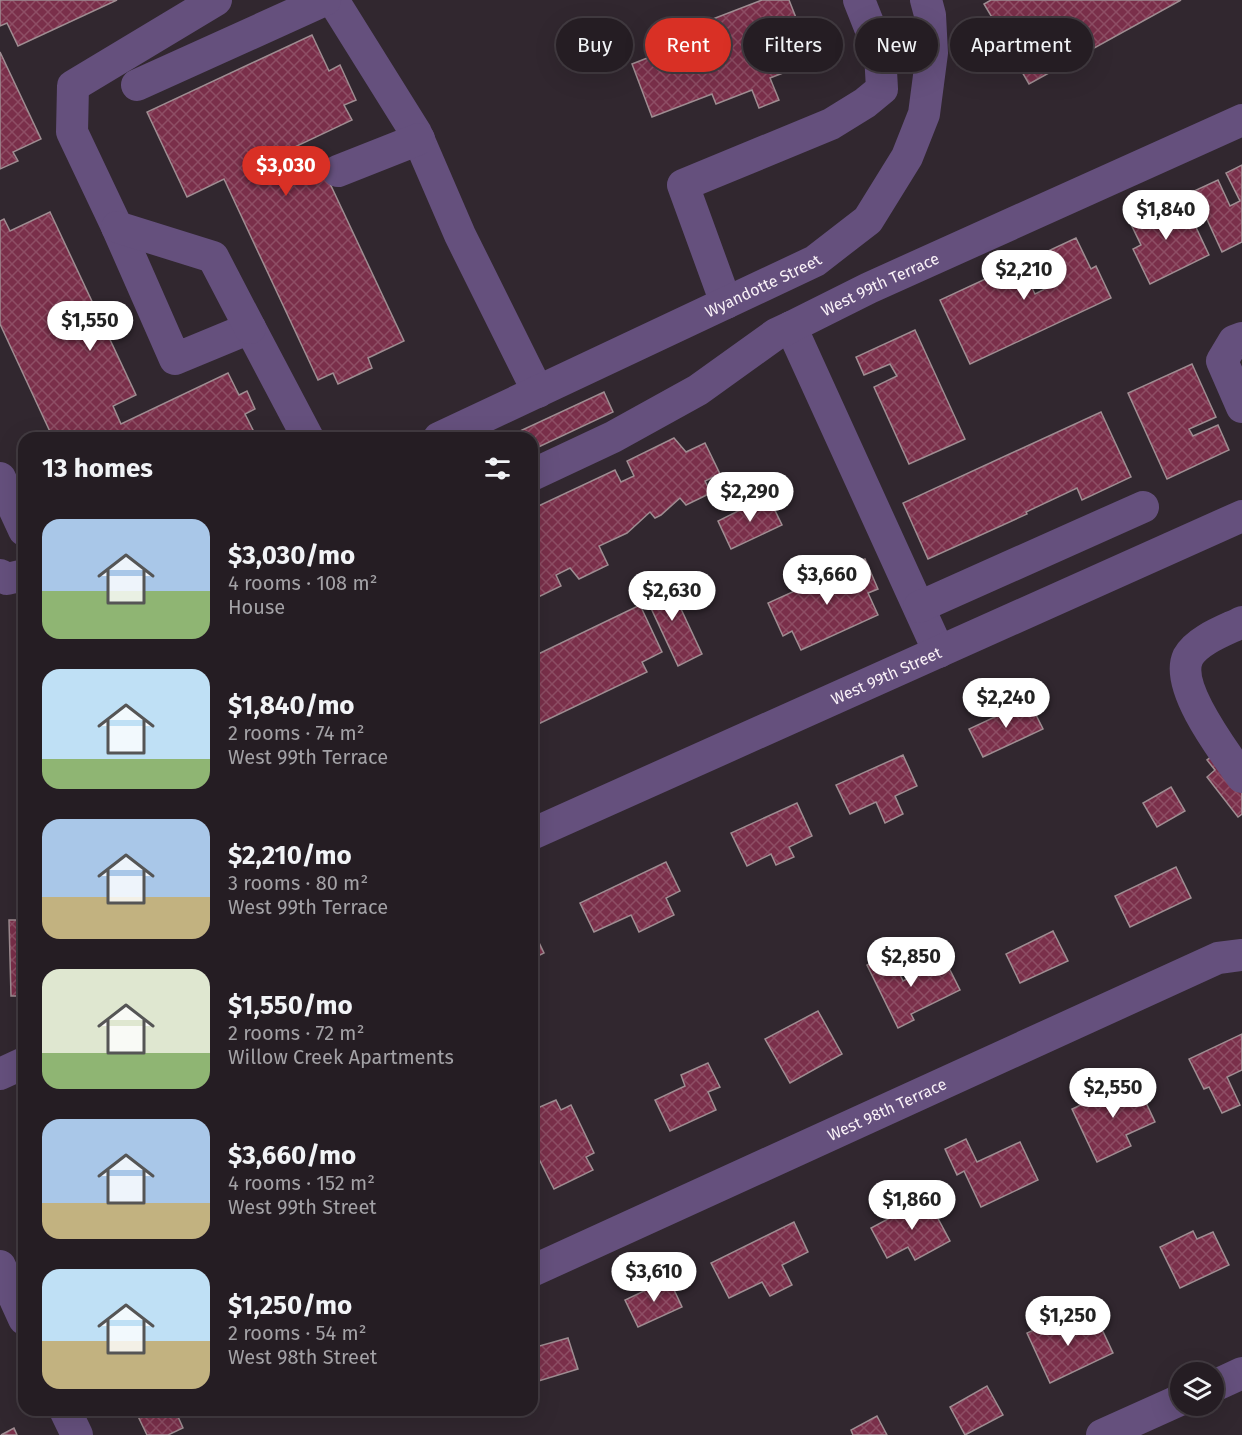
<!DOCTYPE html>
<meta charset="utf-8">
<style>
body{margin:0;font-family:"Fira Sans",sans-serif;background:#2d262b;color:#f1f3f6;height:100vh;display:flex;flex-direction:column;font-size:22px;white-space:nowrap}
*{box-sizing:border-box;margin:0}
p{font-size:20px;color:#a3a2a6}
.icon{flex:none;width:33px;height:33px;fill:none;stroke:currentColor;stroke-width:2;stroke-linecap:round;stroke-linejoin:round}
.map{position:relative;flex:1;overflow:hidden}
.side{position:absolute;left:18px;top:432px;width:520px;height:984px;display:flex;flex-direction:column;background:#251d23;border-radius:18px;box-shadow:0 6px 24px #0002,0 0 0 2px #423b41}
.side>*{flex:none}
.hud{position:absolute;left:556px;top:18px;width:570px;height:54px;display:flex;gap:12px}
.tools{position:absolute;left:1170px;top:1362px;display:grid;gap:12px}
.tools a{display:grid;place-items:center;width:54px;height:54px;border-radius:50%;background:#251d23;box-shadow:0 6px 24px #0002,0 0 0 2px #423b41;font-size:30px}
.price{position:absolute;translate:-50% -51px;padding:0 14px;border-radius:21px;background:#fff;color:#222;font-size:20px;line-height:39px;filter:drop-shadow(0 2px 3px #0008)}
.price::after{content:'';position:absolute;left:50%;top:36px;width:18px;height:14px;margin-left:-9px;background:inherit;clip-path:polygon(0 0,100% 0,50% 100%)}
.price.active{background:#d93025;color:#fff}
ul{padding:0;list-style:none}
li{display:flex;align-items:center;gap:18px;height:150px;padding:0 24px}
li span{display:grid;place-items:center;flex:none;width:168px;height:120px;border-radius:18px;color:#555}
li>.icon{margin-inline-start:auto}
span .icon{width:72px;height:72px;fill:#fffc;stroke-width:1}
li b{font-size:26px}
h2{display:flex;justify-content:space-between;align-items:center;height:72px;padding:0 24px;font-size:26px}
.tag{padding:0 21px;border-radius:27px;background:#251d23;box-shadow:0 6px 24px #0002,0 0 0 2px #423b41;font-size:21px;line-height:54px}
.tag.active{background:#d93025;color:#fff}
.map>svg:first-child{display:block}
</style>
<div class="map">
<svg width="1242" height="1435" viewBox="0 0 1242 1435">
<defs>
<pattern id="building-cross-hatch" width="8" height="8" patternUnits="userSpaceOnUse" patternTransform="scale(1.5)"><rect width="8" height="8" fill="#7a2f4a"/><path d="M0 0l8 8M0 8l8-8" fill="none" stroke="#8e4e65"/></pattern>
</defs>
<rect width="100%" height="100%" fill="#31272f"/>
<g fill="url(#building-cross-hatch)" stroke="#9f8d92" stroke-width="1.5">
<polygon points="0,0 117,0 18,46 7,23 0,26"/>
<polygon points="762,0 789,0 806,43 802,44 809,63 770,78 779,100 759,108 752,90 716,104 712,94 652,117 632,64 678,46 674,34"/>
<polygon points="991,0 1181,0 1029,84 1011,53 1001,58 982,24 993,19 984,4"/>
<polygon points="312,35 329,71 340,65 356,100 344,105 352,120 284,152 292,168 317,156 404,341 368,358 372,368 338,384 333,373 318,380 224,179 187,197 147,112"/>
<polygon points="0,52 41,139 13,152 18,161 0,169"/>
<polygon points="1242,165 1242,242 1222,252 1194,191 1218,180 1230,206 1240,201 1226,173"/>
<polygon points="1174,197 1187,224 1193,221 1209,255 1150,284 1133,249 1141,245 1128,218"/>
<polygon points="50,212 136,395 113,406 121,424 228,373 239,395 247,391 255,409 245,414 257,438 53,438 0,324 0,221 4,219 10,231"/>
<polygon points="1076,238 1091,269 1096,266 1111,298 970,364 940,300 1020,263 1035,294 1045,289 1031,259"/>
<polygon points="915,330 965,439 909,464 874,387 897,376 890,364 864,375 856,357"/>
<polygon points="1192,364 1216,417 1189,429 1193,436 1218,425 1229,450 1167,479 1128,393"/>
<polygon points="604,392 613,412 532,450 532,438 505,438"/>
<polygon points="1101,412 1131,477 1082,500 1077,488 1026,512 1027,514 928,559 903,503"/>
<polygon points="674,438 686,452 705,443 720,474 705,481 711,493 686,505 680,498 661,515 655,518 650,512 627,533 599,546 608,565 579,579 570,568 556,575 561,586 532,600 532,509 615,470 621,482 634,476 627,461"/>
<polygon points="768,496 782,525 731,549 718,521"/>
<polygon points="865,559 878,589 868,593 878,615 801,650 792,631 783,636 768,603"/>
<polygon points="667,579 702,654 678,666 643,591"/>
<polygon points="640,605 662,652 642,662 647,672 532,727 532,657"/>
<polygon points="1029,701 1043,729 983,757 969,729"/>
<polygon points="1216,753 1242,786 1242,814 1238,817 1207,777 1215,770 1207,760"/>
<polygon points="903,755 917,786 895,796 903,814 885,823 876,802 850,814 836,785"/>
<polygon points="1171,787 1185,811 1157,827 1143,803"/>
<polygon points="797,803 812,836 789,847 794,857 776,865 771,854 747,866 731,833"/>
<polygon points="666,862 680,891 666,898 674,915 639,932 631,915 594,932 580,903"/>
<polygon points="1176,867 1191,898 1130,927 1115,896"/>
<polygon points="9,920 24,920 24,996 11,996"/>
<polygon points="532,928 544,953 532,959"/>
<polygon points="1053,931 1068,961 1020,983 1006,954"/>
<polygon points="890,954 903,981 945,960 960,990 911,1014 914,1020 898,1028 867,965"/>
<polygon points="818,1011 842,1054 790,1083 765,1039"/>
<polygon points="1242,1034 1242,1070 1227,1077 1240,1105 1222,1113 1209,1087 1204,1089 1189,1059"/>
<polygon points="708,1063 720,1087 708,1092 716,1110 670,1131 655,1100 685,1086 681,1075"/>
<polygon points="1135,1079 1155,1122 1126,1135 1131,1146 1097,1162 1072,1109"/>
<polygon points="556,1100 561,1110 571,1105 594,1153 586,1157 593,1170 554,1189 532,1145 532,1121 537,1119 533,1110"/>
<polygon points="966,1139 977,1162 1020,1142 1038,1180 981,1207 964,1171 957,1175 945,1149"/>
<polygon points="927,1198 950,1241 915,1260 908,1247 887,1258 871,1228"/>
<polygon points="794,1222 808,1252 782,1265 792,1285 770,1296 762,1282 729,1298 711,1263"/>
<polygon points="1193,1231 1197,1239 1213,1232 1229,1265 1180,1288 1160,1247"/>
<polygon points="669,1279 682,1307 638,1327 625,1300"/>
<polygon points="1068,1314 1076,1331 1098,1321 1113,1353 1050,1383 1027,1333"/>
<polygon points="568,1338 578,1369 532,1383 532,1348"/>
<polygon points="987,1386 1003,1415 965,1435 950,1407"/>
<polygon points="135,1410 175,1410 183,1428 168,1435 147,1435"/>
<polygon points="877,1416 887,1435 853,1435 851,1430"/>
<polygon points="14,1428 17,1435 1,1435"/>
</g>
<g fill="none" stroke-linecap="round" stroke-linejoin="round">
<g stroke="#65507d" stroke-width="32">
<polyline points="216,0 73,86 72,132 117,227 175,359 250,328 308,438"/>
<polyline points="333,0 416,133 460,235 538,392"/>
<polyline points="137,85 325,0"/>
<polyline points="338,171 419,139"/>
<polyline points="117,227 213,257 250,328"/>
<polyline points="726,303 683,185 831,124 865,103 882,89 880,53 859,0"/>
<polyline points="791,327 939,652"/>
<polyline points="1242,338 1234,341 1222,361 1242,407"/>
<path id="s1" d="M439,438L815,261L868,220L907,157L924,114L932,53L930,15L926,0"/>
<path id="s2" d="M532,475L613,437L698,390L776,334L791,327L869,288L1242,120"/>
<polyline points="0,478 24,530"/>
<polyline points="0,575 7,579 24,575"/>
<polyline points="919,607 1143,507"/>
<path d="M1242,622C1226,630 1197,640 1188,657C1174,687 1225,753 1242,777"/>
<path id="s3" d="M532,834L1242,516"/>
<polyline points="0,1074 24,1063"/>
<polyline points="0,1266 24,1319"/>
<path id="s4" d="M532,1271L1218,958L1242,955"/>
<polyline points="1214,1386 1242,1373"/>
<polyline points="65,1410 77,1435"/>
<polyline points="1102,1435 1180,1400"/>
</g>
</g>
<g text-anchor="middle" stroke-width="4.5" stroke-linejoin="round" paint-order="stroke">
<g font-size="16" fill="#f9f1f7" stroke="#31272f">
<text dy="6" stroke="none"><textPath href="#s1" startOffset="358">Wyandotte Street</textPath></text>
<text dy="6" stroke="none"><textPath href="#s2" startOffset="398">West 99th Terrace</textPath></text>
<text dy="6" stroke="none"><textPath href="#s3" startOffset="388">West 99th Street</textPath></text>
<text dy="6" stroke="none"><textPath href="#s4" startOffset="390">West 98th Terrace</textPath></text>
</g>
</g>
</svg>
<div class="tools">
<a><svg class="icon" aria-label="layers" viewBox="0 0 24 24"><path d="M12 4l9 5-9 5-9-5zM3 14l9 5 9-5"/></svg></a>
</div>
<b class="price active" style="left:286px;top:197px">$3,030</b>
<b class="price" style="left:1166px;top:241px">$1,840</b>
<b class="price" style="left:1024px;top:301px">$2,210</b>
<b class="price" style="left:90px;top:352px">$1,550</b>
<b class="price" style="left:750px;top:523px">$2,290</b>
<b class="price" style="left:827px;top:606px">$3,660</b>
<b class="price" style="left:672px;top:622px">$2,630</b>
<b class="price" style="left:1006px;top:729px">$2,240</b>
<b class="price" style="left:911px;top:988px">$2,850</b>
<b class="price" style="left:1113px;top:1119px">$2,550</b>
<b class="price" style="left:912px;top:1231px">$1,860</b>
<b class="price" style="left:654px;top:1303px">$3,610</b>
<b class="price" style="left:1068px;top:1347px">$1,250</b>
<div class="hud">
<a class="tag">Buy</a>
<a class="tag active">Rent</a>
<a class="tag">Filters</a>
<a class="tag">New</a>
<a class="tag">Apartment</a>
</div>
<section class="side">
<h2>13 homes<svg class="icon" aria-label="filters" viewBox="0 0 24 24"><path d="M4 7h16M4 17h16"/><circle cx="9" cy="7" r="2"/><circle cx="15" cy="17" r="2"/></svg></h2>
<ul>
<li><span style="background:linear-gradient(#a9c7e8 60%,#8fb573 0)"><svg class="icon" aria-label="home" viewBox="0 0 24 24"><path d="M3 11l9-7 9 7M6 9v11h12V9"/></svg></span><div><b>$3,030/mo</b><p>4 rooms · 108 m²</p><p>House</p></div></li>
<li><span style="background:linear-gradient(#bfe0f5 75%,#8fb573 0)"><svg class="icon" aria-label="home" viewBox="0 0 24 24"><path d="M3 11l9-7 9 7M6 9v11h12V9"/></svg></span><div><b>$1,840/mo</b><p>2 rooms · 74 m²</p><p>West 99th Terrace</p></div></li>
<li><span style="background:linear-gradient(#a9c7e8 65%,#c2b280 0)"><svg class="icon" aria-label="home" viewBox="0 0 24 24"><path d="M3 11l9-7 9 7M6 9v11h12V9"/></svg></span><div><b>$2,210/mo</b><p>3 rooms · 80 m²</p><p>West 99th Terrace</p></div></li>
<li><span style="background:linear-gradient(#dfe7d0 70%,#8fb573 0)"><svg class="icon" aria-label="home" viewBox="0 0 24 24"><path d="M3 11l9-7 9 7M6 9v11h12V9"/></svg></span><div><b>$1,550/mo</b><p>2 rooms · 72 m²</p><p>Willow Creek Apartments</p></div></li>
<li><span style="background:linear-gradient(#a9c7e8 70%,#c2b280 0)"><svg class="icon" aria-label="home" viewBox="0 0 24 24"><path d="M3 11l9-7 9 7M6 9v11h12V9"/></svg></span><div><b>$3,660/mo</b><p>4 rooms · 152 m²</p><p>West 99th Street</p></div></li>
<li><span style="background:linear-gradient(#bfe0f5 60%,#c2b280 0)"><svg class="icon" aria-label="home" viewBox="0 0 24 24"><path d="M3 11l9-7 9 7M6 9v11h12V9"/></svg></span><div><b>$1,250/mo</b><p>2 rooms · 54 m²</p><p>West 98th Street</p></div></li>
</ul>
</section>
</div>
